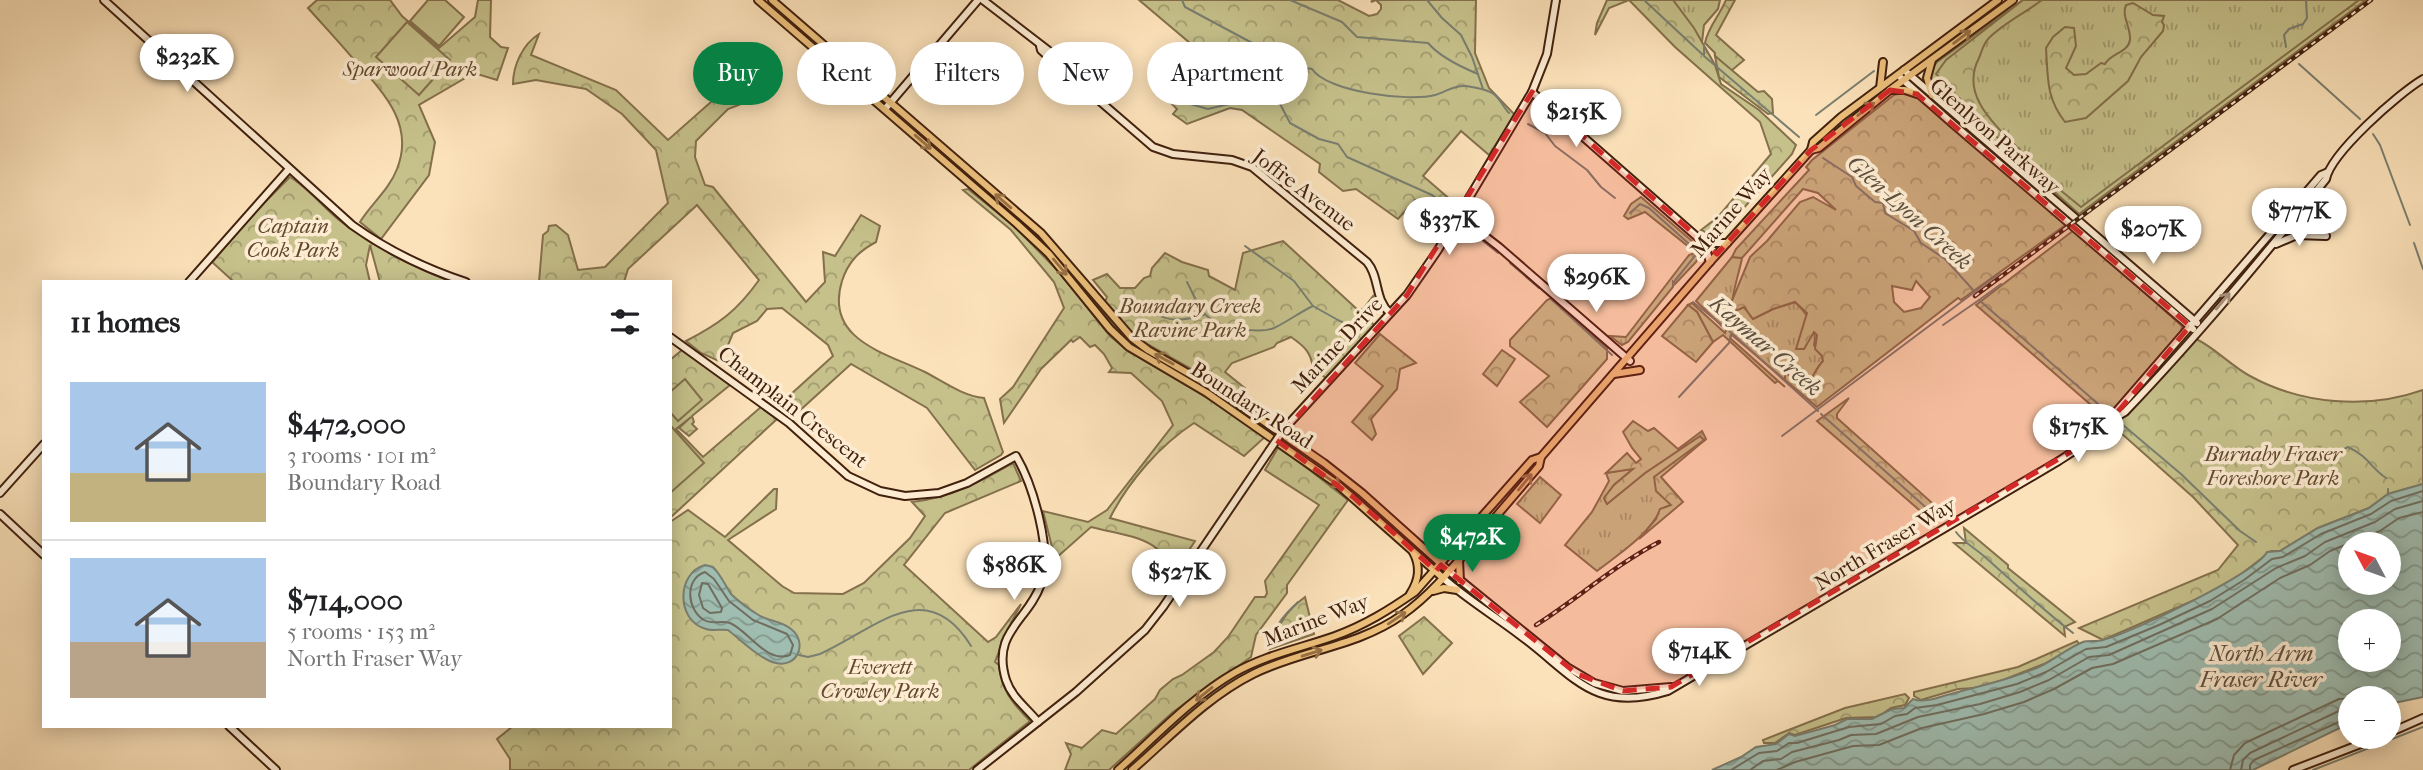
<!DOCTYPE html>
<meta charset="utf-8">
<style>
body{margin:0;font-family:"IM FELL French Canon",serif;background:#f2f2f2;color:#202124;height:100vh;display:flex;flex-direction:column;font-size:26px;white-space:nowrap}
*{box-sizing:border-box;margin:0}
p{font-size:23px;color:#757577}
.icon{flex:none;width:38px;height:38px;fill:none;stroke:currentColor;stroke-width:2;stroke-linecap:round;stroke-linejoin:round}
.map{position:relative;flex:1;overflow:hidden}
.sheet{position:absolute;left:42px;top:280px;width:630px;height:448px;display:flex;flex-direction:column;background:#fff;border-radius:0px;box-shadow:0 4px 18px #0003}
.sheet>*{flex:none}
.hud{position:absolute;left:693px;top:42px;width:665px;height:63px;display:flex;gap:14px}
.needle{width:46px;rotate:311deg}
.controls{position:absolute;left:2338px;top:532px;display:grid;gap:14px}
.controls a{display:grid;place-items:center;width:63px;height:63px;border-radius:50%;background:#fff;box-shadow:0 4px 18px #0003;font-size:35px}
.price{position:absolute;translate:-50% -60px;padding:0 16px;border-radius:24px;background:#fff;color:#222;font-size:23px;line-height:46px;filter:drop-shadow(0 2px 4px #0008)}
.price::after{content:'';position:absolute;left:50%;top:42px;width:21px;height:16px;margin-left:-10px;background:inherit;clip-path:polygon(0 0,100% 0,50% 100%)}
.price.on{background:#0b8043;color:#fff}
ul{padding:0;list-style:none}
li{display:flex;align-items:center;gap:21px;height:175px;padding:0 28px}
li+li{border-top:2px solid #e0e0e0}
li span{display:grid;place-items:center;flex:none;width:196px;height:140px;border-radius:0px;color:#555}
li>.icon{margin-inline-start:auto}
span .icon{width:84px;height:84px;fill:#fffc;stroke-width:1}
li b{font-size:30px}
h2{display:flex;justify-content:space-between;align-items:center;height:84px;padding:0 28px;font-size:30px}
.pill{padding:0 24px;border-radius:32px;background:#fff;box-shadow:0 4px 18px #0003;font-size:24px;line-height:63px}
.pill.on{background:#0b8043;color:#fff}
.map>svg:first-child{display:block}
</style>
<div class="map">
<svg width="2423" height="770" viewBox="0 0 2423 770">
<defs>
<pattern id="grass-tufts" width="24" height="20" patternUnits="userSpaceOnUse" patternTransform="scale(1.75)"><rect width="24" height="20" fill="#c6c18b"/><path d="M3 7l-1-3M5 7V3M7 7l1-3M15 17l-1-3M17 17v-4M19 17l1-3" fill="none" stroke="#a29c70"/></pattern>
<pattern id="forest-crowns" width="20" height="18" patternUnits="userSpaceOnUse" patternTransform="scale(1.75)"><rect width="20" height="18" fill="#c6c18b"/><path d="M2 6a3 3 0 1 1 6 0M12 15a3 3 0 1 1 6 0" fill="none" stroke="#a29c70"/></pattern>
<pattern id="wetland-marsh" width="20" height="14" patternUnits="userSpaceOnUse" patternTransform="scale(1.75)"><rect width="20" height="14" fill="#c6c18b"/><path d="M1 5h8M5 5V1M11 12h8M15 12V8" fill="none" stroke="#a29c70"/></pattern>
<pattern id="water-waves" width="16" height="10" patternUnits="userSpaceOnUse" patternTransform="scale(1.75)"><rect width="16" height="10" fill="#9fbdb1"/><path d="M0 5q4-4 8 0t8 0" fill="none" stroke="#83998e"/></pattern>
</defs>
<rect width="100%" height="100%" fill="#fce2ba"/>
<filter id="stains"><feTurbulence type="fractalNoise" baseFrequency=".00286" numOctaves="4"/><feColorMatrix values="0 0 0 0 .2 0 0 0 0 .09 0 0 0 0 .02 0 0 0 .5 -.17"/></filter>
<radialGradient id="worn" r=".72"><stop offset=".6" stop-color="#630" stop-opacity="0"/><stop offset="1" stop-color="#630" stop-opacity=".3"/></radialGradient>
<g fill="url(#grass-tufts)" stroke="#84704c" stroke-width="2">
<polygon points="1673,0 1720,0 1718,9 1704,25 1702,42"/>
<path d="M2023,0H2366L2078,215L1987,137L1934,88C1927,78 1930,70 1937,62Z"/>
<polygon points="896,111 1040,238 1112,323 1132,343 1222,397 1324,468 1387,519 1385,521 1342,485 1125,341 1067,272 893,113"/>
<polygon points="1701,251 1696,262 1675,284 1673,282 1673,287 1628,342 1622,345 1610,336 1626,337 1689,255"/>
<path d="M1732,257L1742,258C1739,275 1730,297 1732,312L1744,307L1753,319L1773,309L1795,302C1807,313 1818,329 1814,345L1822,356L1823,361C1815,369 1813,380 1804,388L1785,373V380L1732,335L1730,338L1785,387L1778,381L1775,383L1723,335L1713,342L1697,312L1688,305L1692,303L1725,333L1726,330L1696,301Z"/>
<path d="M1700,436L1705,440L1655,477L1671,505L1661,509C1648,536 1620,553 1597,571L1565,545L1592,512L1609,481L1606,473L1634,468L1614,485L1604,498L1607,504L1645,473Z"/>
<polygon points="1540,477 1561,495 1540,523 1517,504"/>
</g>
<g fill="url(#forest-crowns)" stroke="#84704c" stroke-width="2" fill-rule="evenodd">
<path d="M317,0H390L402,16L439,48L475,17L478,0H491L490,37L501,47L508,48L497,80L474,73L419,105L435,142L429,175L381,239L360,222C371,204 389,190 397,169C415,124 383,92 355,61C340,43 324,26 308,8Z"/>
<polygon points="1139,0 1338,0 1369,16 1377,14 1381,9 1381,5 1376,0 1371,2 1373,0 1476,0 1475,53 1489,88 1515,115 1489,155 1461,131 1423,176 1460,208 1451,223 1415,200 1398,219 1356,189 1343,191 1319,172 1320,164 1242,110 1230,108 1187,124 1173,114 1177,109 1160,92 1210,60"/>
<polygon points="1607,0 1673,0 1694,28 1715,65 1721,84 1759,110 1796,145 1792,154 1724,230 1714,237 1701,230 1718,217 1771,154 1760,122 1675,47 1629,0 1609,8 1595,35 1597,23"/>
<path d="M1726,0H1735L1716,35L1744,60L1731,71L1715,56V53L1705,43C1708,27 1720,15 1726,0Z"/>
<path d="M2023,0H2042C2025,13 2004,23 1989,38C1983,44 1982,51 1979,58C1957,100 2004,131 2030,161V164L2026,167L1936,74L1946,60Z"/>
<polygon points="2359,0 2366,0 2079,214 2029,169 2032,167 2081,207"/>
<path d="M2133,3L2153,15L2164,16L2162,22L2164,25L2163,31L2141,57L2128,81L2086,118L2065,122C2046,98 2048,78 2046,48L2053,37L2065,27L2074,28L2076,46L2066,68L2074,75L2086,74L2101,63L2105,64C2111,53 2128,53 2130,40C2131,27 2121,16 2126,5Z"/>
<path d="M539,34L531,55L616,90L668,140L737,79L754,99L728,109L696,141L695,157L705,185L713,187L806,302L825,282L823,252L835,256L861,215L880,226L876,242C859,251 848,262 842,281C824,340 886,353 925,372C944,382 963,396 984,398L1003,452L1001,455L975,470L927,408L851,364L797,413L778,406L833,356L828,345L782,308L767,309L757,321L733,333L721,362L701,353L686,341C719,324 737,311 759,280L697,205L628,269L624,282H539L543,235L548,231L549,226L556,225L568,235L578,270L605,267L668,203L656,150L622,114L586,89L536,80L513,84C513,65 523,44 539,34Z"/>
<path d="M1905,92L1917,98L2067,224L1961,300L1958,298L1817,407L1785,380V372L1804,388C1813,380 1815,369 1823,361L1822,356L1815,349L1817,335L1814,332L1804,349H1796L1807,313L1795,302L1773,309L1753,319L1744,307L1731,313V303L1750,257L1767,241L1800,202L1813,197L1836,210L1818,193L1803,189L1742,258L1732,257L1736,249L1809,170L1806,167L1812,160L1894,95ZM1916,281L1930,297L1921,308L1904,312L1894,302L1892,286L1912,290Z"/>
<path d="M290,177C308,188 322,206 339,220C373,247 410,266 452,282H380L370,245L366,265L370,282H234L212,262L248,219Z"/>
<path d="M968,189L1014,226L1058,271L1110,336L1128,351L1196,391L1266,436L1244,456L1194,423C1160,445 1128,482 1110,518L1195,541L1169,580C1172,537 1124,536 1091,527L1055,559L1043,511L1088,522L1107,510L1173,425L1162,401L1131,373L1109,372L1112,368L1104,354L1095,345L1090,347L1080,337L1073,342L1071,340L1041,369L1004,423L1000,399L1013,387L1064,308L1054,282L1011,230L963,190Z"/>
<polygon points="1641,197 1692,241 1693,245 1689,247 1645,212 1628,219 1624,216 1631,204"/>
<polygon points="2074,230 2182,326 2181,332 2106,418 1976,305"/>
<path d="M1283,241L1359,311L1364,308L1373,296L1378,309L1371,322L1375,326L1327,379L1313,368C1311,352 1304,346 1291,337L1277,343L1274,347L1232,363L1225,372L1246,389V400L1144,342L1124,326L1105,302L1107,297L1093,280L1107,274L1120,288H1135L1144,278L1150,276L1152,268L1165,253L1182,262L1208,270L1209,276L1235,290L1243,253Z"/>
<polygon points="1552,298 1607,349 1607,359 1547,427 1520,402 1549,376 1510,346 1510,340 1547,300"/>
<polygon points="1688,305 1697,312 1713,342 1696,362 1662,336"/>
<polygon points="1380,334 1416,363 1400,369 1397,389 1371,419 1376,434 1372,440 1352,422 1383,386 1355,363"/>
<path d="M2196,339C2214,347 2231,366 2250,376C2301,404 2367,410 2423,390V484L2388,494L2369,508L2318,528L2280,551H2271L2240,575L2206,595L2103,640L2079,628L2218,570L2238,545L2193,497L2113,426Z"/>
<polygon points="682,350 730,385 692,416 694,422 692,424 697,429 689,436 679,428 691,417 676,429 703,457 761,407 777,419 670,518 670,360"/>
<polygon points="1502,350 1515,359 1497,386 1483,374"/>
<polygon points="1849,398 1837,414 1837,418 1940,510 1941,512 1934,517 1933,522 1817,421"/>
<polygon points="1633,421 1648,431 1654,428 1678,449 1702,431 1706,439 1661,477 1683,502 1639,539 1656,519 1660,509 1671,505 1656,491 1654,477 1704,440 1700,436 1645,473 1607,504 1604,498 1614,485 1633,469 1606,473 1627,453 1636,463 1641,459 1632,448 1623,432"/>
<polygon points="1279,446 1348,500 1287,585 1287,593 1256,635 1251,657 1173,712 1109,770 1065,770 1071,754 1066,743 1082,748 1102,730 1116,734 1155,699 1160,690 1173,679 1182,675 1214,652 1228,637 1255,597 1265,597 1267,593 1265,581 1319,505 1265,470"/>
<path d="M1013,463L1021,481L945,513L904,565L988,642L996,637L1021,604L1007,631L995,662L999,665C1001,690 1013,704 1030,721L969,770H510V759L497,739L513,726H670V522L688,510L725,537L774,489H777L776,509L728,540L782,586L794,593L843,594L864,583L910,538L925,516L912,502C951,498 980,482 1013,463Z"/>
<polygon points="1964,528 2008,565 2008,568 2075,622 2064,627 2065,636 1954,543 1966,543"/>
<path d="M1305,597L1314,634L1270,649C1275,628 1287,610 1305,597Z"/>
<polygon points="1424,617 1452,643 1423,674 1399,636"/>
<polygon points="2077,641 2079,644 2044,664 2003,680 1976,688 1958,689 1921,700 1914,696 1914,692 2018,667"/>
<polygon points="1905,694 1909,698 1905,705 1891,708 1878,717 1846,718 1795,735 1789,733 1775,743 1764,743 1763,740 1845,708"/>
</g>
<polygon fill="url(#wetland-marsh)" stroke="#84704c" stroke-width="2" points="1715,56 1758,92 1764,91 1772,99 1773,113 1768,114 1719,77"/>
<g fill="#c6c18b" stroke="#84704c" stroke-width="2">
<polygon points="428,0 445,0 464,17 439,46 410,21"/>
<polygon points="407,22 450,60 419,95 376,57"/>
<polygon points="685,379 702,400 678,421 670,412 670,392"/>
<polygon points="670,425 704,463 670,493"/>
</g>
<g fill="url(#water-waves)" stroke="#797e70" stroke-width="2" fill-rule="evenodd">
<path d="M2423,484V697L2389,704V698H2350V723L2253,770H1712L1741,757L1756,747L1776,744L1789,734L1795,736L1835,725L1847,719H1872L1892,709L1904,708L1913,699C1925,704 1941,696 1954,693C1984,685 2012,679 2041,666C2055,659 2068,648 2083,642C2088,640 2097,642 2103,640C2131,633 2255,574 2267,552L2280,551L2318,528L2369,508L2388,494ZM2350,544H2389V583H2350ZM2350,621H2389V660H2350Z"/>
<path d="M705,565L713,567C721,575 725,585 731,594C736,599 750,610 757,614C767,621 782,621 791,629C808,642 798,668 776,663C761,660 741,640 728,630C721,629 712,631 706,629C676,621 676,573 705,565Z"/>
</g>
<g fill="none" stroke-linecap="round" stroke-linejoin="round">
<g stroke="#706e60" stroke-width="2">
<path d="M705,572L714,579L729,601L753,620L787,634L793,645L790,655C766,664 749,631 730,623C721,620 712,625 704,620C687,610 684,579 705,572Z"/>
<polygon points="702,583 708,584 722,608 721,612 710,613 703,608 699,595"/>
<polyline points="1731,770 1759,753 1777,751 1789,743 1797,743 1849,727 1881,724 1895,716 1907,714 1915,708 1937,705 2017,684 2046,672 2086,649 2106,647 2159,625 2210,601 2244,580 2272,559 2283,557 2321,534 2371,514 2391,501 2423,491"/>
<polyline points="1750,770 1763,761 1781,759 1792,752 1839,740 1851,735 1876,734 1918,717 1980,704 2020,692 2049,680 2089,657 2109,655 2212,609 2276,568 2305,556 2325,542 2375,522 2395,509 2423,501"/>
<polyline points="1777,770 1795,762 1853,746 1879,745 1922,728 1984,714 2024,702 2054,689 2092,668 2113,664 2217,619 2280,578 2310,565 2330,551 2380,531 2399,518 2423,512"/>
<polyline points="2230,770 2234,755 2245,743 2339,699 2355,698"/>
<polyline points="2241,770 2243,760 2250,753 2341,710 2350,708"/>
<polyline points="2250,770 2250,765 2254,760 2350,717"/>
</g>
<g stroke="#797e70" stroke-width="2">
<path d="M1182,0L1185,7L1256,45L1276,47L1290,65L1312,69C1327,92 1409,102 1435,95C1446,92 1453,85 1466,86C1473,87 1491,90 1496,96C1501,101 1504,108 1509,113"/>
<path d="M1290,0L1342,22L1357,37L1428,43C1440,57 1461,67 1478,74"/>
<polyline points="1427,0 1442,18 1461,35 1472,57 1483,89"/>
<polyline points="1644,0 1702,54"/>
<polyline points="1704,45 1704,56 1799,137"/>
<polyline points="2286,47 2284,35 2289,29 2303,24 2307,18 2306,0"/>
<polyline points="2299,64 2360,119"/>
<polyline points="1264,85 1278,100 1290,123 1319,139 1338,144 1347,157 1432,195 1452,210"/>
<polyline points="1160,86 1165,93 1175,95 1183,102 1208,109 1229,104 1244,80 1245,62 1256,45"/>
<polyline points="1816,115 1874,71"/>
<polyline points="1528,124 1545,133 1555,146 1587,170 1601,187 1615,198"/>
<polyline points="2373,134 2380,145 2410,225"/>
<polyline points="1823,158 1852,177 1856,186 1875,202 1883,203 1885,213 1914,231 1921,243 1945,259 1975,292"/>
<polyline points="1630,213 1640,204 1649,208 1698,252 1673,283 1674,285"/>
<polyline points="1483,241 1498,253"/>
<polyline points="2414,243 2423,269"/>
<polyline points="1245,246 1294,281 1313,306 1354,329"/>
<polyline points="1510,263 1539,288"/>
<path d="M1187,282C1193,293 1197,306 1206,315C1218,328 1259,334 1274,328C1287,322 1300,312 1313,306"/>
<polyline points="2001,284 1979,300 2105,410"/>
<polyline points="1551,299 1612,355"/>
<polyline points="1693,302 1726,328 1818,411"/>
<path d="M1152,312C1169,323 1186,320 1204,315"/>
<polyline points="1943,325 1979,300"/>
<polyline points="1679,397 1729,343 1731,334"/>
<polyline points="1821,414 1940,520"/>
<polyline points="2123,425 2181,474 2240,531 2256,542"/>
<polyline points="1782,436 2000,273"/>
<path d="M2335,454L2348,447C2369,457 2370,467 2386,478"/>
<polyline points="2388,489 2388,494"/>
<path d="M1956,532C1963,542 1975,548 1985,557C2014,583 2042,609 2073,633"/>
<path d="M1273,642C1271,628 1287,612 1298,602"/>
<polyline points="1275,643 1289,641"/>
<path d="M799,655L808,657L820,654C874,630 926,573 971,646"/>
<polyline points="2313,770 2423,727"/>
</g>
<defs>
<g id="secondary">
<path d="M104,0L352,225C387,250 426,269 466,282"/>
<polyline points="983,0 1088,81 1094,94"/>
<path d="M1040,46L1041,50L1052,60L1153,147L1173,154L1232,160L1252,167L1367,262C1380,277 1374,299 1390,313"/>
<polyline points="1904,70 2197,323"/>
<polyline points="1901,78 1953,124 2193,329"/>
<polyline points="1532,92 1704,243 1710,262"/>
<polyline points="885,109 978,0"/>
<polyline points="1459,216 1499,247 1630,361"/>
<polyline points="1704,243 1727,243"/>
<polyline points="2276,244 2297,235 2326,236"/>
<polyline points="189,282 289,169"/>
<path d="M670,337L789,423L848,476L880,491L905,496L939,493L967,483L1016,456C1033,485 1053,552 1041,584C1028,621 991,632 1006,680C1012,698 1027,708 1038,722"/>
<path d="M2110,421L2125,412C2196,338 2262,258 2326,179C2331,153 2399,93 2423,79"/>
<polyline points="1284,429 1407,295 1438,250 1532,92 1547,54 1556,0"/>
<polyline points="0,493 44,444"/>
<polyline points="0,514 44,555"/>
<polyline points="1449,571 1567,667 1594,683 1623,691 1671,687"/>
<path d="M1443,578C1468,600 1495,616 1521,636C1574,675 1593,714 1668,691L2057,462C2077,449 2103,434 2115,413L2296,204L2321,175L2328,172"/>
<polyline points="229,726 276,770"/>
<polyline points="2389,733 2423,718"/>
<polyline points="977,770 1076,692 1145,630 1163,607 1269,451"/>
<polyline points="2293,770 2379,737"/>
</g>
<g id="primary">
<polyline points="758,0 1017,224 1049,254 1110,329 1129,347 1207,393 1337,484 1443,578"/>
<polyline points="772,0 1041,233 1132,338 1148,350 1224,394 1324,463 1362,493 1449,571"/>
<polyline points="1880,88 1883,62"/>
<polyline points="1890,90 1905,90 1917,94"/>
<polyline points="1932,95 1927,78 1932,60"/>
<polyline points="1811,150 1819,148 1890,90 2013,0"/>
<polyline points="1614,374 1640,370"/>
<polyline points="1426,550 1437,552 1455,547"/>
<polyline points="1459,559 1460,581"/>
<polyline points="1433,591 1444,588 1457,590"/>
<path d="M1410,594C1419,580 1421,567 1413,552"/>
<path d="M1118,770C1155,737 1191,698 1234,673C1265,655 1301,648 1335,636C1365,625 1389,610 1415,592L1532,460L1541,457L1710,262L1811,150L1813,142L1841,117L1998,0"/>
<path d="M1132,770C1171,736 1207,697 1253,674C1301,650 1357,647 1402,615C1428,597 1449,572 1470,547C1493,520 1516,493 1539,466L1541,457"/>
</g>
</defs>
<use href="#secondary" stroke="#41200e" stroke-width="10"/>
<use href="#primary" stroke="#41200e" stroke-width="10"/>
<use href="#secondary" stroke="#fdecd2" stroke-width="6"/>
<use href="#primary" stroke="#eec17d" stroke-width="6"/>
<defs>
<g id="rail">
<polyline points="1975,296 2371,0"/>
<path d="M1536,625C1577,599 1615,565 1659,542"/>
</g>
</defs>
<use href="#rail" stroke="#41200e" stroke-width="4.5"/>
<use href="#rail" stroke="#fdecd2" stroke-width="2" stroke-dasharray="5" stroke-linecap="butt"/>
<defs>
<polyline id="secondary-bridge" points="1269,451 1284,429"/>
</defs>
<use href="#secondary-bridge" stroke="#41200e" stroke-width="10" stroke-linecap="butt"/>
<use href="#secondary-bridge" stroke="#fdecd2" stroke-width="6"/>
</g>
<defs><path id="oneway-shaft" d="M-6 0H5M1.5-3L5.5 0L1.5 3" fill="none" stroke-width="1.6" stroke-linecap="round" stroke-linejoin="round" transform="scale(1.75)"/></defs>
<g stroke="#987046">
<use href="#oneway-shaft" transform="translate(1962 37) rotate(-37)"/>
<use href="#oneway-shaft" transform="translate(1866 109) rotate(-38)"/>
<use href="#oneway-shaft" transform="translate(923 142) rotate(41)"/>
<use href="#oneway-shaft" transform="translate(1003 201) rotate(-139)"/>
<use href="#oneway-shaft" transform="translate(1060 267) rotate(50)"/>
<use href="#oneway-shaft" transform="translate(1164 359) rotate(-151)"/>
<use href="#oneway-shaft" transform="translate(1332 481) rotate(36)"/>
<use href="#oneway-shaft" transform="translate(1525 482) rotate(-50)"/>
<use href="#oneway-shaft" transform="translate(1397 618) rotate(-34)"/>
<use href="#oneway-shaft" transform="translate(1312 653) rotate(-17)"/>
<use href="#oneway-shaft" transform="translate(1204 694) rotate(141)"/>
</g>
<use stroke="#a8907a" href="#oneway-shaft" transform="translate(2223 301) rotate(-50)"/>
<path fill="#d62828" fill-opacity="0.2" stroke="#d62828" stroke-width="5" stroke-dasharray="14 9" stroke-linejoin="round" d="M1890,90L1917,94L2190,326L2110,421L2079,447L1671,687L1623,691L1577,674L1441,565L1436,571L1353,497L1276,440L1407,295L1532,92L1717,254L1811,150Z"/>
<g text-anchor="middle" stroke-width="7" stroke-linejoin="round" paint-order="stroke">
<g font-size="21" font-style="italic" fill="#62482d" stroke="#fdecd2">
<text x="410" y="76">Sparwood Park</text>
<text x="293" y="233">Captain<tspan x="293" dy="24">Cook Park</tspan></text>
<text x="1190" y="313">Boundary Creek<tspan x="1190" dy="24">Ravine Park</tspan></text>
<text x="2273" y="461">Burnaby Fraser<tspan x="2273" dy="24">Foreshore Park</tspan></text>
<text x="880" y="674">Everett<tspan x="880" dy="24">Crowley Park</tspan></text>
</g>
<g font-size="21" fill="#41200e" stroke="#fdecd2">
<text transform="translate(1995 136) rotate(41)" y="7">Glenlyon Parkway</text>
<text transform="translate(1304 190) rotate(37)" y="7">Joffre Avenue</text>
<text transform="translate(1731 212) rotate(-49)" y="7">Marine Way</text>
<text transform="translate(1337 345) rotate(-47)" y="7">Marine Drive</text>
<text transform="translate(1252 405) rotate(33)" y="7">Boundary Road</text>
<text transform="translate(793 407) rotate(38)" y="7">Champlain Crescent</text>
<text transform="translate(1885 544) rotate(-31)" y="7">North Fraser Way</text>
<text transform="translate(1316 620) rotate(-21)" y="7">Marine Way</text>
</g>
<g font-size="23" font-style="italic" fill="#5d4f3f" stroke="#fdecd2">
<text transform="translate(1910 212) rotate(42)" y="8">Glen-Lyon Creek</text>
<text transform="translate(1766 345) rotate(41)" y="8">Kaymar Creek</text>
<text x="2261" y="661">North Arm<tspan x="2261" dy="26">Fraser River</tspan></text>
</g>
</g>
<rect width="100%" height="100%" filter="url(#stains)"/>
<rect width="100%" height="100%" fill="url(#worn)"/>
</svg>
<div class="controls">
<a><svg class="needle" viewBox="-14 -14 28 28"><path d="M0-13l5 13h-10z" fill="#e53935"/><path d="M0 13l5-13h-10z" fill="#757577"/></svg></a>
<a>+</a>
<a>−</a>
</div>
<b class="price" style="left:187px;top:94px">$232K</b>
<b class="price" style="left:1576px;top:149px">$215K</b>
<b class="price" style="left:2299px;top:248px">$777K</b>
<b class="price" style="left:1449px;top:257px">$337K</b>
<b class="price" style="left:2153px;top:266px">$207K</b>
<b class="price" style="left:1596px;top:314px">$296K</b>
<b class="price" style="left:2078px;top:464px">$175K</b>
<b class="price on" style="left:1472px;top:574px">$472K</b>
<b class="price" style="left:1014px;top:602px">$586K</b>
<b class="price" style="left:1179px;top:609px">$527K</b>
<b class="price" style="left:1699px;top:688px">$714K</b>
<div class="hud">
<a class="pill on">Buy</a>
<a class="pill">Rent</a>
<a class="pill">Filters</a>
<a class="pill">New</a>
<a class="pill">Apartment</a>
</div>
<section class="sheet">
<h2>11 homes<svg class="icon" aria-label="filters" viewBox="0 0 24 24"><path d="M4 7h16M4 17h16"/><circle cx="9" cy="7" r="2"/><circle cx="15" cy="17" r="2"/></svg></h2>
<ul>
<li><span style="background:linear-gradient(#a9c7e8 65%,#c2b280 0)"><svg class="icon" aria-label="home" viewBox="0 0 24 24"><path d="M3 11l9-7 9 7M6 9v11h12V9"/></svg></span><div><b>$472,000</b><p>3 rooms · 101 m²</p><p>Boundary Road</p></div></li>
<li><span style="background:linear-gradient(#a9c7e8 60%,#b9a48a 0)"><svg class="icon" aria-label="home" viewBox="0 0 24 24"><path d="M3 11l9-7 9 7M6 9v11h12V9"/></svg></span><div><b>$714,000</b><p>5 rooms · 153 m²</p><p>North Fraser Way</p></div></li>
</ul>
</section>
</div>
